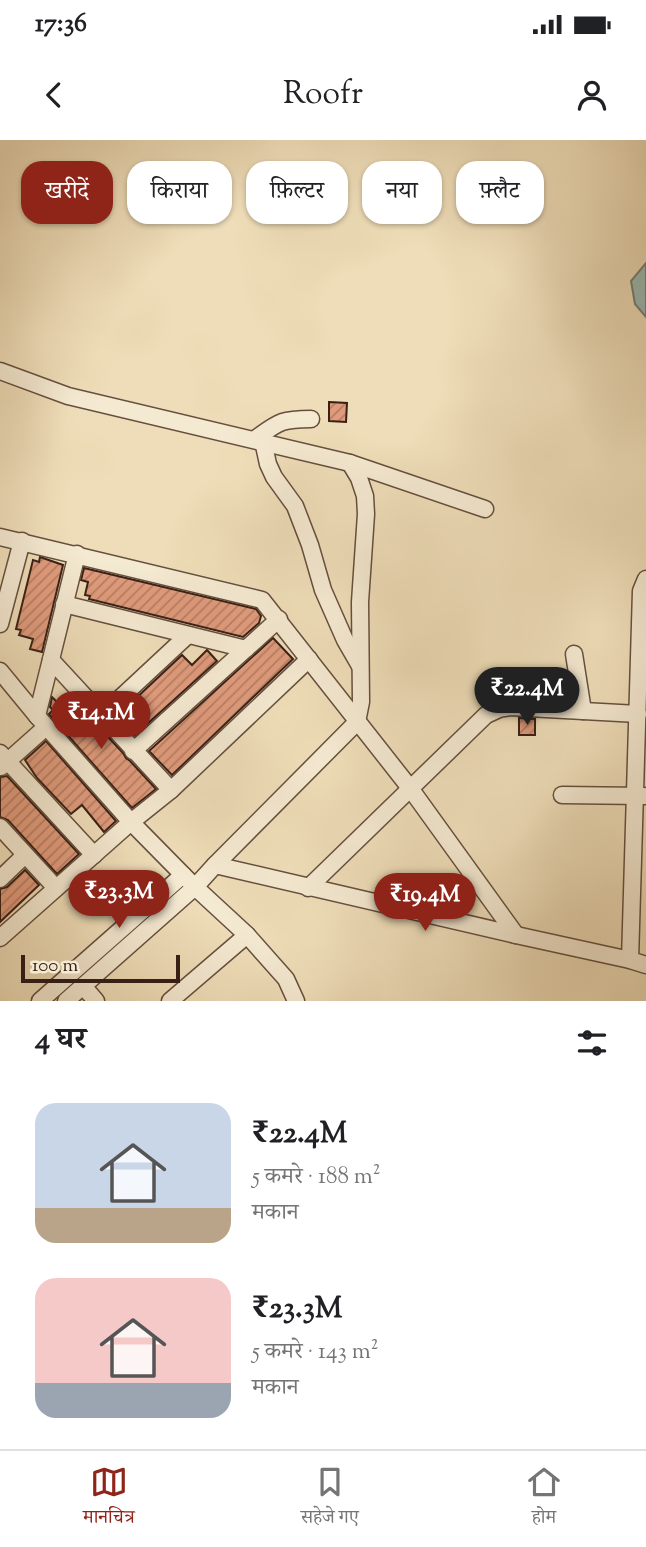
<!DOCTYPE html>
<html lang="hi">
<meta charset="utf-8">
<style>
body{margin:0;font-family:"Sorts Mill Goudy","Noto Serif Devanagari",serif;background:#f6f6f6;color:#202124;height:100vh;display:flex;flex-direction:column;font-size:26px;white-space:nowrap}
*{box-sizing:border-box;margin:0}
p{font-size:23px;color:#757577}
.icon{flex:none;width:38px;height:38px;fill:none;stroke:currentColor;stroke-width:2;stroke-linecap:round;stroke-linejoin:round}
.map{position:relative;height:861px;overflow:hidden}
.drawer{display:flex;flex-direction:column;background:#fff;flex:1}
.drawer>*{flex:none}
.top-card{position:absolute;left:21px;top:21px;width:606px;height:63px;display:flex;gap:14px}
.scale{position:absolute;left:21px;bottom:18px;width:159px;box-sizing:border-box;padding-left:7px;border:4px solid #392015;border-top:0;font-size:19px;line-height:24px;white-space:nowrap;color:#392015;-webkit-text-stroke:5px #f4e9d1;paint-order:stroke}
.price{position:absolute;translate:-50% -60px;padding:0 16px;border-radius:24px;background:#8f2418;color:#fff;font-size:23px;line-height:46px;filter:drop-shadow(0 2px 4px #0008)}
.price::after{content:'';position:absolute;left:50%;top:42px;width:21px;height:16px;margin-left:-10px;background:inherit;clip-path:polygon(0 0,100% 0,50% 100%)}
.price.active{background:#222;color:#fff}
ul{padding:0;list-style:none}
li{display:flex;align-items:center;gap:21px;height:175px;padding:0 35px}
li span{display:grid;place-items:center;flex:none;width:196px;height:140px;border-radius:21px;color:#555}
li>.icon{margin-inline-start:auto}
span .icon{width:84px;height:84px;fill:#fffc;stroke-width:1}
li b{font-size:30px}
h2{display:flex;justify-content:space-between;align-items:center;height:84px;padding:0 35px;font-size:30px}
.tag{padding:0 24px;border-radius:21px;background:#fff;box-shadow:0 2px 5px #0004;font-size:24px;line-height:63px}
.tag.active{background:#8f2418;color:#fff}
.status{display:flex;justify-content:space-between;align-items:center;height:49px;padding:0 35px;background:#fff;direction:ltr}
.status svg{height:19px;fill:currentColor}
header{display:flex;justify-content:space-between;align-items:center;height:91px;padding:0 35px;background:#fff;font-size:32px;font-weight:600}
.dock{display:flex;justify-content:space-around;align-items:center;height:98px;border-top:2px solid #e0e0e0;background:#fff;font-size:19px;color:#757577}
.dock a{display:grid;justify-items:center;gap:4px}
.dock .active{color:#8f2418}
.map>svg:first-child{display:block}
</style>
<div class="status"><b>17:36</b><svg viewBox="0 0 49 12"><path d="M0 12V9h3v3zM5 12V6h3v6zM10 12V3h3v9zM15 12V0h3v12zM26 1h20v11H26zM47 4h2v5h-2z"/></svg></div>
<header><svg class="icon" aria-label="back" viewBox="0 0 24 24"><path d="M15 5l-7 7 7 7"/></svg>Roofr<svg class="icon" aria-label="person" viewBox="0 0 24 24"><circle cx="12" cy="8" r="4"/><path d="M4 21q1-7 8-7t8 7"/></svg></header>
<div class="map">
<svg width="646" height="861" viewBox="0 0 646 861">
<defs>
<pattern id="building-hatch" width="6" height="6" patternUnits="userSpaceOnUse" patternTransform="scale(1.75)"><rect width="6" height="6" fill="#e09b7c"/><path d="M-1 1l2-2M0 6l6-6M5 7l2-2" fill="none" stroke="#b77e64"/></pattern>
</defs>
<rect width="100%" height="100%" fill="#eeddb8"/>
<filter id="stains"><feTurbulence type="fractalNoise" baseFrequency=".00286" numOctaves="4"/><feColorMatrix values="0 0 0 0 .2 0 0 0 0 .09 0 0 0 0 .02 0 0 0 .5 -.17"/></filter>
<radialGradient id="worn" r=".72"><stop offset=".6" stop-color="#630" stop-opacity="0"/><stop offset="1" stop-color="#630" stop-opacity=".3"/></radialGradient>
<polygon fill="#9abbb4" stroke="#737d74" stroke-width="2" points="646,123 646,177 635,164 631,141"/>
<g fill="url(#building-hatch)" stroke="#392015" stroke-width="2">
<polygon points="329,262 347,263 346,282 329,281"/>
<polygon points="40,417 63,425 42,512 30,509 33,499 19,495 21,490 16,489 33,420 39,422"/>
<polygon points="84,428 256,469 261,476 259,483 243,497 89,459 90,456 85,455 88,442 81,440"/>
<polygon points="273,498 293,519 172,635 149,611"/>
<polygon points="207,510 217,521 135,595 117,576 182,515 192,525"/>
<polygon points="68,554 123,613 126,618 130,621 156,649 132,668 49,574 53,570 50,567 52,557 58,563"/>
<polygon points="519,578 535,579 535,595 519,595"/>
<polygon points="46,601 116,681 104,692 82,665 71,674 37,638 25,620"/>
<polygon points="7,636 79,714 57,734 8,680 0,677 0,637"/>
<polygon points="25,730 39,745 0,782 0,749 7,747"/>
</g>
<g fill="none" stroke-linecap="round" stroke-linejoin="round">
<defs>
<g id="minor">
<polyline points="0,231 68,256 350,323 485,369"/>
<path d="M255,299C279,282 281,279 311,279"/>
<polyline points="263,301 268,324 274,337 295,366 310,405 323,450 345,500 360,526"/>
<polyline points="0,397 262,460 410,648 516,795"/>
<polyline points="64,464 246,509"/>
<polyline points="0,484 22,401"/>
<polyline points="574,514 583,571"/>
<polyline points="51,520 171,650"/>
<polyline points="0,531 37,576 131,682 195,747 247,795 286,839 296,861"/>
<polyline points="37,576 77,414"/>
<polyline points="101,576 188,495"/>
<polyline points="133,611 279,479"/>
<polyline points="0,613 94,715"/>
<polyline points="1,627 46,587"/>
<polyline points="562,655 644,656"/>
<polyline points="0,687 56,748"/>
<polyline points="215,725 516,795 630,820 646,825"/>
<polyline points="0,739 25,715"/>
<polyline points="308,748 486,575 499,569 510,567 638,574"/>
<polyline points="0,798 131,682 171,650 309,519"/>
<polyline points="630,820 641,451 646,439"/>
<polyline points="83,846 96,861"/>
<polyline points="40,861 183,735"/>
<polyline points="66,861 195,747 215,725 357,582 361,562 360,462 366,374 365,356 359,338 350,323"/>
<polyline points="170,861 247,795"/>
</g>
</defs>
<use href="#minor" stroke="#664f3e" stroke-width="19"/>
<use href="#minor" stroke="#f4e9d1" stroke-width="16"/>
</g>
<rect width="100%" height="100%" filter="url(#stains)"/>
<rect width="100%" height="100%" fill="url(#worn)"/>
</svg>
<div class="scale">100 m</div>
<b class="price active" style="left:527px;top:587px">₹22.4M</b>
<b class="price" style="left:101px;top:611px">₹14.1M</b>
<b class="price" style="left:119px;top:790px">₹23.3M</b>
<b class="price" style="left:425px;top:793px">₹19.4M</b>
<div class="top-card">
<a class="tag active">खरीदें</a>
<a class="tag">किराया</a>
<a class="tag">फ़िल्टर</a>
<a class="tag">नया</a>
<a class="tag">फ़्लैट</a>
</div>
</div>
<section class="drawer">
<h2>4 घर<svg class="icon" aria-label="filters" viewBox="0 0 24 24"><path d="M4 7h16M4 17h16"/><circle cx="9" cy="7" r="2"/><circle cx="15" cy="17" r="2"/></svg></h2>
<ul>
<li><span style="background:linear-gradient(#c9d6e8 75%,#b9a48a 0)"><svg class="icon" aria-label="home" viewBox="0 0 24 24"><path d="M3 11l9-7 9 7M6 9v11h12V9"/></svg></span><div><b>₹22.4M</b><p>5 कमरे · 188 m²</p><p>मकान</p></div></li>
<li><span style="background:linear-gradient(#f6c9c9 75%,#9aa5b1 0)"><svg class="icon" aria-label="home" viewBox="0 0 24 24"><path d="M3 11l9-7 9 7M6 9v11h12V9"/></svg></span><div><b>₹23.3M</b><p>5 कमरे · 143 m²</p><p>मकान</p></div></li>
</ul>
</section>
<nav class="dock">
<a class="active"><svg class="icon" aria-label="map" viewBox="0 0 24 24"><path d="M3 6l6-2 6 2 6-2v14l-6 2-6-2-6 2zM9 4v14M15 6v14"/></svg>मानचित्र</a>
<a><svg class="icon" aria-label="saved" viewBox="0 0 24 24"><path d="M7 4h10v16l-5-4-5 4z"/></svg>सहेजे गए</a>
<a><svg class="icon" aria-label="home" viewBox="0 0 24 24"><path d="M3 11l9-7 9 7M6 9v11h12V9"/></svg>होम</a>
</nav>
